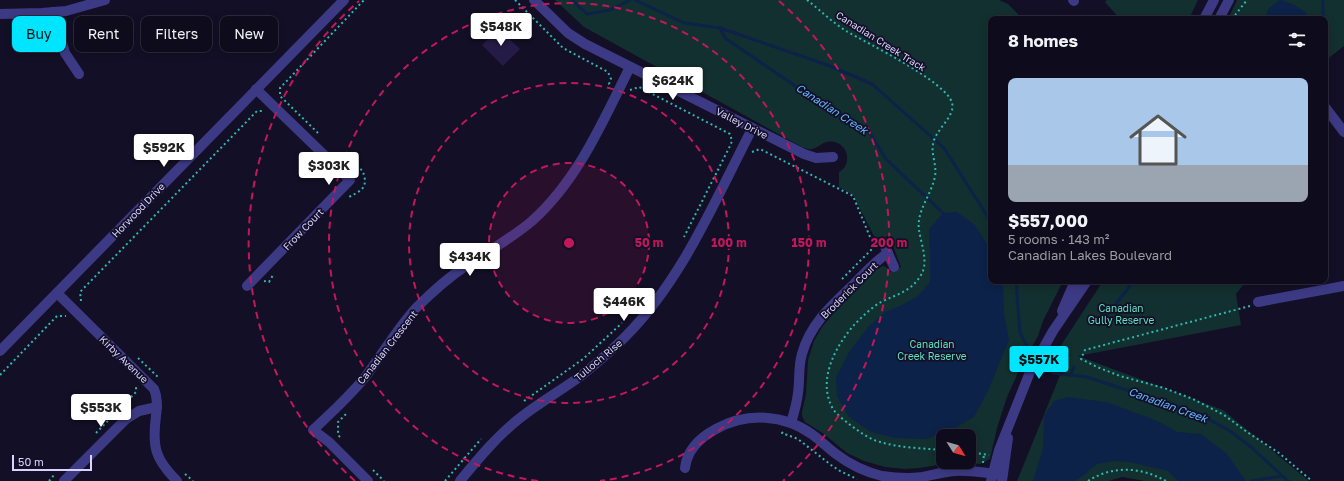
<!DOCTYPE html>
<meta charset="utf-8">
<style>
body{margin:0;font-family:"Golos Text",sans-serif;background:#1c1929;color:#f1f3f6;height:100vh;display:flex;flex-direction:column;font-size:15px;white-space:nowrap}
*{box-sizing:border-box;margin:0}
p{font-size:13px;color:#9b9ba3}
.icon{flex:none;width:22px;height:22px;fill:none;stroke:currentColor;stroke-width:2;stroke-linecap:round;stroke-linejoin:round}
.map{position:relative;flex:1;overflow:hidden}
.panel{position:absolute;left:988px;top:16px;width:340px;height:268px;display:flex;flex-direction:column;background:#0e0b1c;border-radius:8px;box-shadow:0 2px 10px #0003,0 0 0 1px #2e2b3b}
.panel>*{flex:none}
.hud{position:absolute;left:12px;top:16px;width:380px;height:36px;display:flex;gap:8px}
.needle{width:26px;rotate:127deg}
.fabs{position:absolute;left:936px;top:429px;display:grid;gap:8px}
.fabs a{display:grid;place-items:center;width:40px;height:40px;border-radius:8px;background:#0e0b1c;box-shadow:0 2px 10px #0003,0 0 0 1px #2e2b3b;font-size:20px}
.scale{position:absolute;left:12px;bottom:10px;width:80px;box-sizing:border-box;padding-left:4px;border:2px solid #d9d4ff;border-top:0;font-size:11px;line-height:14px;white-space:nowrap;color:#d9d4ff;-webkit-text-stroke:3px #130f26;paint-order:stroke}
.price{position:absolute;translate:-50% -34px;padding:0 9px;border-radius:4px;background:#fff;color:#222;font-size:13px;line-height:26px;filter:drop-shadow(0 1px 2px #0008)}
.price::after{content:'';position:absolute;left:50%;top:24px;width:12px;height:9px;margin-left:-6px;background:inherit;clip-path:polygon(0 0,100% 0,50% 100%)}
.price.on{background:#00e5ff;color:#111}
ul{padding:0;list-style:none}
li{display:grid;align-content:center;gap:8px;height:212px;padding:0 20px}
li span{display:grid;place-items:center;height:124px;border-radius:8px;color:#555}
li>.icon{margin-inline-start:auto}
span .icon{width:72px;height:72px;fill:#fffc;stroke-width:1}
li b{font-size:17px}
h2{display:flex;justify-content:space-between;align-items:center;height:48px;padding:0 20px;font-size:17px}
.pill{padding:0 14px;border-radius:8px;background:#0e0b1c;box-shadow:0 2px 10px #0003,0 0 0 1px #2e2b3b;font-size:14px;line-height:36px}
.pill.on{background:#00e5ff;color:#111}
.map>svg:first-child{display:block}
</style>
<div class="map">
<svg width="1344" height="481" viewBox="0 0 1344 481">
<rect width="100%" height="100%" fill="#130f26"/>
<g fill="#12302f" fill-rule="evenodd">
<path d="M555,0H999L1008,4L1023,19H991V281H1063L1043,321L1038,336L1021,366L1007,397L997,428L990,459L980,464L964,462L951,463L919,468L905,469L885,467L864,461L847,453L824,434L805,422L802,416V412L806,394L808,360L814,341L822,327L833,314L877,269L883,266L886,267L891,272L901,267L889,235L877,242L853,195L839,187V172C844,169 847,165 847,159C848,148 838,139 826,142C821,144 817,148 812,149C808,150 806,148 802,147L584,27ZM943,436H969V462H943Z"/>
<polygon points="1107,0 1198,0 1189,19 1120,19 1105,2"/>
<polygon points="1237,0 1344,0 1344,46 1325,61 1325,19 1228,19"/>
<polygon points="1103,281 1246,281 1236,294 1241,325 1078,356 1223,410 1309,481 1145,481 1122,477 1109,481 1017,481 1067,358 1054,356"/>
</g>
<g fill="#0c2248">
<polygon points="1280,0 1293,4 1306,13 1308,19 1265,19 1268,9"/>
<polygon points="957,212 975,225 991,250 991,281 1003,281 1004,314 1009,340 988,391 974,417 955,428 926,439 895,438 871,432 849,417 837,396 836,377 849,352 868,327 885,312 902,305 918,296 930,282 930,256 929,229 943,213"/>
<polygon points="1068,397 1106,402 1155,420 1178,432 1201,434 1226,453 1246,481 1178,481 1168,471 1129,462 1114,461 1097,464 1084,475 1075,481 1033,481 1043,448 1044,416 1054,401"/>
</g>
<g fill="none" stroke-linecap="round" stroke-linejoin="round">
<g stroke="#0c2248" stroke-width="3">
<polyline points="572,0 587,14 610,10 630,0"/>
<polyline points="635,0 684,23 720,28 725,38 810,96 868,130 886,159 943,213 943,217"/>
<polyline points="1323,19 1323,0"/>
<polyline points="720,28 830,66 872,84 944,148 991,222"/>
<polyline points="1016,281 1020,333 1028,348 1019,363"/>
<polyline points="1099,325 1127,290 1133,281"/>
<polyline points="1053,373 1087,377 1197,413 1230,431 1251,447 1288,481"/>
<polyline points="1071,375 1074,367"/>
<polyline points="1251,481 1282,476"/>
</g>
</g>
<polygon fill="#241b47" points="499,29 520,49 503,66 482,45"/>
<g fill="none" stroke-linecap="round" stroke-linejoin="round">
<g stroke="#2fb8b0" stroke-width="2" stroke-dasharray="2 3" stroke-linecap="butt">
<polyline points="515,0 563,48 608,72 611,79 609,84 611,85"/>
<path d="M807,0C820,10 832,22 846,31C867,43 947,82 952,103C956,116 935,130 933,144C931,155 937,165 935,176C932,194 916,211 919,230C921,244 929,262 921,275C911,292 897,294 881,302C872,307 862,317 855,324C837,344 818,377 831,405C834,413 843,419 849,424C857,430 865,436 874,440C896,448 920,448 943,450"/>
<polyline points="1232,19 1247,0"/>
<polyline points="630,90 639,87 730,134 732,141 730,146 684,237"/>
<polyline points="318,133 280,96 280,88 364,0"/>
<polyline points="752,152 760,149 853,196 870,237 873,241"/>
<path d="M347,162L362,170C366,178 367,187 358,192C355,194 352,195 349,197"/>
<polyline points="842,279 874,247"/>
<polyline points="264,281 269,282 273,275"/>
<polyline points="81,301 80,292 257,111 264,111"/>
<polyline points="1250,306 1085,350 1081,359 1097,367 1120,376 1164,388 1193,399 1224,415 1247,432 1279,453 1312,481"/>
<polyline points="138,358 159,378"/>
<polyline points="0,375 57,316 66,316"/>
<polyline points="524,401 583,359 622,323"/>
<polyline points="783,432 782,433 798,439 831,465 840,471 857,479"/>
<polyline points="96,433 136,392 136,385"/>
<polyline points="340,437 338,435 338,422 347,413"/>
<polyline points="969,452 989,455"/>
<polyline points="983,463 984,454"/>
<polyline points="373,470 384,481"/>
<polyline points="185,474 193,481"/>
<polyline points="49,481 55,474"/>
<polyline points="445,481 481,439"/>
<path d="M1088,481C1113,465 1141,467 1166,481"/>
</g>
<g stroke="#3d3a85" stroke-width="10">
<polyline points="534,0 568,33 585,44 804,154 816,158 833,157"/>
<polyline points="1073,0 1074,1"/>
<polyline points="53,12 65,53 79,74"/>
<polyline points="0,14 42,13 66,11 105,0"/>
<polyline points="1204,19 1214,0"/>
<polyline points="1219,19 1229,0"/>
<polyline points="1325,107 1344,132"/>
<polyline points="883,242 894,267"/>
<polyline points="247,286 350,180 256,89"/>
<path d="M57,293L154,389C158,398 157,407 156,416C152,447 155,459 177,481"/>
<polyline points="1258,302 1344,286"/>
<polyline points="1062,311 1075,281"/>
<polyline points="0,351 344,0"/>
<path d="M791,423C794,413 797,403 798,393C800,380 798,367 802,354C810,324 833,304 854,284C865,273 875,261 888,253"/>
<path d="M685,468C687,450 701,437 716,429C747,412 784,414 813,435C821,441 828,448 836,454C849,464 866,472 882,476C895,478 909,479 922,477C933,475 943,472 954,471C970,470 987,473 1002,475"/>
<polyline points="64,481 126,419 139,411 157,407"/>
<path d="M368,481L329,442L313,430C332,412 350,396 366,376C383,353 397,329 416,308C432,292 449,277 467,265C489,251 512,238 532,221C578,180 603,121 630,67"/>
<path d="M460,481C478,459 497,436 520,418C540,402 562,390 582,375C597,363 612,350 625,337C683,279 715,200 752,129"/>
<polyline points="991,481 999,450 1030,372 1053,331 1087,281"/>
<polyline points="1002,481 1008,438"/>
</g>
</g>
<circle cx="569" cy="243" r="80" fill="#c2185b" fill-opacity=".12"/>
<g fill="none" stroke="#c2185b" stroke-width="2" stroke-dasharray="7 5">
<circle cx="569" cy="243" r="80"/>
<circle cx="569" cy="243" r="160"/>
<path d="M538 481A240 240 0 1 1 600 481"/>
<path d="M355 481A320 320 0 0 1 359 1M779 1A320 320 0 0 1 783 481"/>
</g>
<g text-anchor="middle" stroke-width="3.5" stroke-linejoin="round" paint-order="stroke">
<g font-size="10" fill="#d9d4ff" stroke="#130f26">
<text transform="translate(881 41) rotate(32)" y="4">Canadian Creek Track</text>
<text transform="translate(742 123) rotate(27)" y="4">Valley Drive</text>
<text transform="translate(138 210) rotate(-46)" y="4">Horwood Drive</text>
<text transform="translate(303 229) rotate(-46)" y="4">Frow Court</text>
<text transform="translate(849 290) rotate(-45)" y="4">Broderick Court</text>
<text transform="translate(387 347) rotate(-52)" y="4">Canadian Crescent</text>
<text transform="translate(124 359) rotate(44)" y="4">Kirby Avenue</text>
<text transform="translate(598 360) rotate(-40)" y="4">Tulloch Rise</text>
</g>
<g font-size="10" fill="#5fe0c0" stroke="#130f26">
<text x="1121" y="312">Canadian<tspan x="1121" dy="12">Gully Reserve</tspan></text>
<text x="932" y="348">Canadian<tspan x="932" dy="12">Creek Reserve</tspan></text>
</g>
<g font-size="11" font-style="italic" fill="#62b6ff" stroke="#130f26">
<text transform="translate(832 109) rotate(33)" y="4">Canadian Creek</text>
<text transform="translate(1168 405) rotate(20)" y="4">Canadian Creek</text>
</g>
</g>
<circle cx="569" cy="243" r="6" fill="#c2185b" stroke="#130f26" stroke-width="2"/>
<g font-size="12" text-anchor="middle" font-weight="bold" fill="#c2185b" stroke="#130f26" stroke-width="3.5" stroke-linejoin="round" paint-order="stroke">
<text x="649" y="247">50 m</text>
<text x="729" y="247">100 m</text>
<text x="809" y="247">150 m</text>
<text x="889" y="247">200 m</text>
</g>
</svg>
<div class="fabs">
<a><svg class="needle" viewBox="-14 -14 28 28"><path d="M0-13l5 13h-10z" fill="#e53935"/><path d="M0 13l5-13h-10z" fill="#9b9ba3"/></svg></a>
</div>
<div class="scale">50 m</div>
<b class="price" style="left:501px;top:47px">$548K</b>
<b class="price" style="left:673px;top:101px">$624K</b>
<b class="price" style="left:164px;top:168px">$592K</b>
<b class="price" style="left:329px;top:186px">$303K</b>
<b class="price" style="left:470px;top:277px">$434K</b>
<b class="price" style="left:624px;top:322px">$446K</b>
<b class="price on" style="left:1039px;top:380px">$557K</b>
<b class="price" style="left:101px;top:428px">$553K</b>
<div class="hud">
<a class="pill on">Buy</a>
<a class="pill">Rent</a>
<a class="pill">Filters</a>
<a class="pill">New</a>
</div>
<section class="panel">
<h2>8 homes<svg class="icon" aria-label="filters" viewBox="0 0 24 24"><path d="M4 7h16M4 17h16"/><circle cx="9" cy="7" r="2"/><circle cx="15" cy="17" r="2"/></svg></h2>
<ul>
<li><span style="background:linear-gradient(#a9c7e8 70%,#9aa5b1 0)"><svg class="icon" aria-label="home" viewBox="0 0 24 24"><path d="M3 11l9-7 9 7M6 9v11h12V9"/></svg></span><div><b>$557,000</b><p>5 rooms · 143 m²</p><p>Canadian Lakes Boulevard</p></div></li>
</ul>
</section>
</div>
